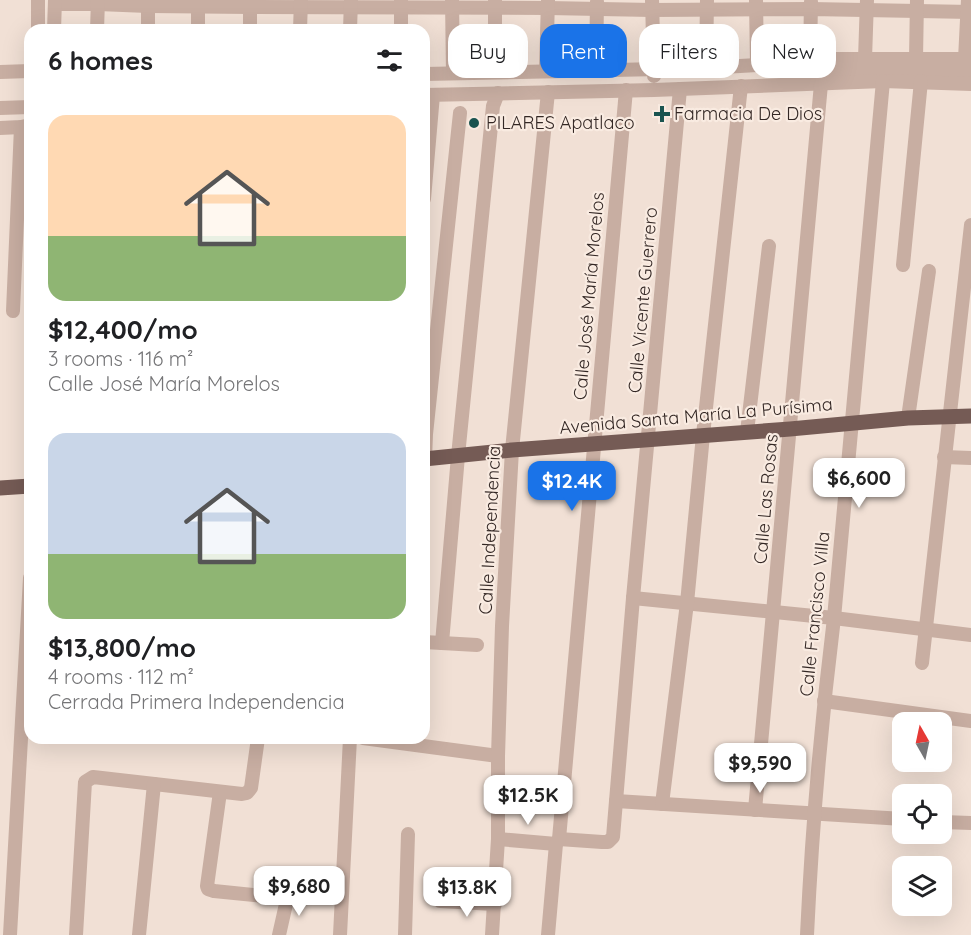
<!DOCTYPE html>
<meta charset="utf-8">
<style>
body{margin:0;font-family:Quicksand,sans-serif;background:#f2f2f2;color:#202124;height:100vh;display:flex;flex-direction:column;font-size:22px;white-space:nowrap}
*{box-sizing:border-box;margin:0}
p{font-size:20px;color:#757577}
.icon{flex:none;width:33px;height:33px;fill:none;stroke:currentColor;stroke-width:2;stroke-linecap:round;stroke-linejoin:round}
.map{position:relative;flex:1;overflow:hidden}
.details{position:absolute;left:24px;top:24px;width:406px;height:720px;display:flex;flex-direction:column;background:#fff;border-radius:18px;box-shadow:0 6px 24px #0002}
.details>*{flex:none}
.guide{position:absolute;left:448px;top:24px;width:432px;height:54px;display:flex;gap:12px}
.needle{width:39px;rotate:351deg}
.controls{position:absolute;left:892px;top:712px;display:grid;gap:12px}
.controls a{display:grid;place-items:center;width:60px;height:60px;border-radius:12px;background:#fff;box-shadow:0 6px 24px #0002;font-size:30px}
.price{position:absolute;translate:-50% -51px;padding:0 14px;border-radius:12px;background:#fff;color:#222;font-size:20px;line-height:39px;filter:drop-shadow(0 2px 3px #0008)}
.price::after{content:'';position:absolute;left:50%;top:36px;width:18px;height:14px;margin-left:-9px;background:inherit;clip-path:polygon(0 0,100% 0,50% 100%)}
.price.on{background:#1a73e8;color:#fff}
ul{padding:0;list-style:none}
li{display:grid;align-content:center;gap:12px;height:318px;padding:0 24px}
li span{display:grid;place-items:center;height:186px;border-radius:18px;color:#555}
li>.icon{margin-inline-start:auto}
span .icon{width:108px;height:108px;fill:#fffc;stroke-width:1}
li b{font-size:26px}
h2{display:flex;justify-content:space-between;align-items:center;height:72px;padding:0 24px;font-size:26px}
.pill{padding:0 21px;border-radius:18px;background:#fff;box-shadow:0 6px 24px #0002;font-size:21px;line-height:54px}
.pill.on{background:#1a73e8;color:#fff}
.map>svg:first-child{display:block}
</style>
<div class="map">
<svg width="971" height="935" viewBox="0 0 971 935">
<rect width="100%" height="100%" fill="#f1e0d5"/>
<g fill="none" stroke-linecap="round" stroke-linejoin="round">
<g stroke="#c8aea2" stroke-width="14">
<polyline points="148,0 148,30"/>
<polyline points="452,0 453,73"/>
<polyline points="652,0 654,76"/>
<polyline points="756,0 757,65"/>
<polyline points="55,4 98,4 148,6 250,7 548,8 652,10 811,9 971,12"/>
<polyline points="38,30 38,0"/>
<polyline points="54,30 55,0"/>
<polyline points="97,30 98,0"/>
<polyline points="198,30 198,0"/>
<polyline points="250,30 250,0"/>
<polyline points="300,30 301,0"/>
<polyline points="350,30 351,0"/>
<polyline points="401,30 401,0"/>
<polyline points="810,59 811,2"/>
<polyline points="865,59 867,0"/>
<polyline points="916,59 917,0"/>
<polyline points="965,59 968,0"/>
<path d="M787,66C804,73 853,69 873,69L883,72L971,73"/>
<polyline points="706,68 707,0"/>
<polyline points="596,70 597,2"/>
<polyline points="546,71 548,0"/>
<polyline points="0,72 30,71"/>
<polyline points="495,72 495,0"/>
<polyline points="424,74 706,68 757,65 810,59 971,59"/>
<polyline points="424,95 654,90 883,81 971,84"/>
<polyline points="0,108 30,107"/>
<polyline points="0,128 21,127 30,125"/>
<polyline points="424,199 433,95"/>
<polyline points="903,265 921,81"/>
<polyline points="13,311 21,127"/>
<polyline points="908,418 929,271"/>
<polyline points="747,432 769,246"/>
<polyline points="944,457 971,458"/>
<polyline points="425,459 426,434 460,113"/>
<polyline points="633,598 834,618 971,635"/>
<polyline points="424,642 477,645"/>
<polyline points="442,643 458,456 493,106 498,93"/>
<polyline points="922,663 971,225"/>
<polyline points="824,701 971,721"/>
<polyline points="363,738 498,756"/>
<polyline points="220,792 207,886 208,889 214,891 283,898 285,900 286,904 279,935"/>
<polyline points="616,801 903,819"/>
<polyline points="662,804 687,603 703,435 741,86"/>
<polyline points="755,810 821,84"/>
<polyline points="942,822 971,823"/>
<polyline points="498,839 556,844"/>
<polyline points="559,839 602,842 608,842 613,837 633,598 680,89"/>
<polyline points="440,901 495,904"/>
<polyline points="10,935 30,578"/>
<polyline points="76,935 85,782 93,777 242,794 247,793 251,788 258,738"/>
<polyline points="139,935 154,784"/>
<polyline points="340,935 350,738"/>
<polyline points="405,935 408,834"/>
<polyline points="492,935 498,839 498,756 502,626 512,450 548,92"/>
<polyline points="548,935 556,844 559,839 626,90"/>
<path d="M807,935C812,829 821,723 834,618L883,81"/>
</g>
<g stroke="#755b55" stroke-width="15">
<polyline points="424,459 512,450 790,429 908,418 971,416"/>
<polyline points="0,488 30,486"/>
</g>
</g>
<g fill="#1a5450" stroke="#f9ebe1" stroke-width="2">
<path d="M659 105h6v6h6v6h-6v6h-6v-6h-6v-6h6z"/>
<circle cx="474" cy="123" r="6"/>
</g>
<g text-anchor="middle" stroke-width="4.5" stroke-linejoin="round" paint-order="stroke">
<g font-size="18" fill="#332724" stroke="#f9ebe1" text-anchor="start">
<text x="674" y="120">Farmacia De Dios</text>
<text x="486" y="129">PILARES Apatlaco</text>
</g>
<g font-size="18" fill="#332724" stroke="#f9ebe1">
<text transform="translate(589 296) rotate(-85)" y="6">Calle José María Morelos</text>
<text transform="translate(643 300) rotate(-85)" y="6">Calle Vicente Guerrero</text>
<text transform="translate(696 416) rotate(-5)" y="6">Avenida Santa María La Purísima</text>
<text transform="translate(766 499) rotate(-85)" y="6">Calle Las Rosas</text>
<text transform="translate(490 530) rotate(-87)" y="6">Calle Independencia</text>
<text transform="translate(815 614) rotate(-84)" y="6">Calle Francisco Villa</text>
</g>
</g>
</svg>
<div class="controls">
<a><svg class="needle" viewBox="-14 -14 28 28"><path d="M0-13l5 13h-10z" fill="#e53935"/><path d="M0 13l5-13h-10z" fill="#757577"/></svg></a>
<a><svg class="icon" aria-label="locate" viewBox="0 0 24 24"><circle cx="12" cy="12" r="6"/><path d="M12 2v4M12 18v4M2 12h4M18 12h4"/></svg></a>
<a><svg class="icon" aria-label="layers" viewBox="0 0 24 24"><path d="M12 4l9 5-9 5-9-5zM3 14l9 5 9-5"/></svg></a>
</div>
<b class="price" style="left:859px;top:509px">$6,600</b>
<b class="price on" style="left:572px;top:512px">$12.4K</b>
<b class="price" style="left:760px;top:794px">$9,590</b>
<b class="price" style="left:528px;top:826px">$12.5K</b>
<b class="price" style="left:299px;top:917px">$9,680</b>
<b class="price" style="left:467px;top:918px">$13.8K</b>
<div class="guide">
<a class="pill">Buy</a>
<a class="pill on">Rent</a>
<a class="pill">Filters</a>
<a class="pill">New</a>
</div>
<section class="details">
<h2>6 homes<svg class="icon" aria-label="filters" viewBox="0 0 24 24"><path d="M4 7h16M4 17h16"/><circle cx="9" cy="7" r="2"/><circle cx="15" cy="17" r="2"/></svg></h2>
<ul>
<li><span style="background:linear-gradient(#ffd9b3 65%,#8fb573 0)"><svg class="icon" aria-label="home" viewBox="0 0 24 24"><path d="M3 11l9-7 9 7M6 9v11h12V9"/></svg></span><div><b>$12,400/mo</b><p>3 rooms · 116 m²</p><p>Calle José María Morelos</p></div></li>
<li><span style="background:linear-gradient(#c9d6e8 65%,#8fb573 0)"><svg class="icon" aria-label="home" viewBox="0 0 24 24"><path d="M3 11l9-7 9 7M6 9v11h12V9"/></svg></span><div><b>$13,800/mo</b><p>4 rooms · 112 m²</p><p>Cerrada Primera Independencia</p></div></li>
</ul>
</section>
</div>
